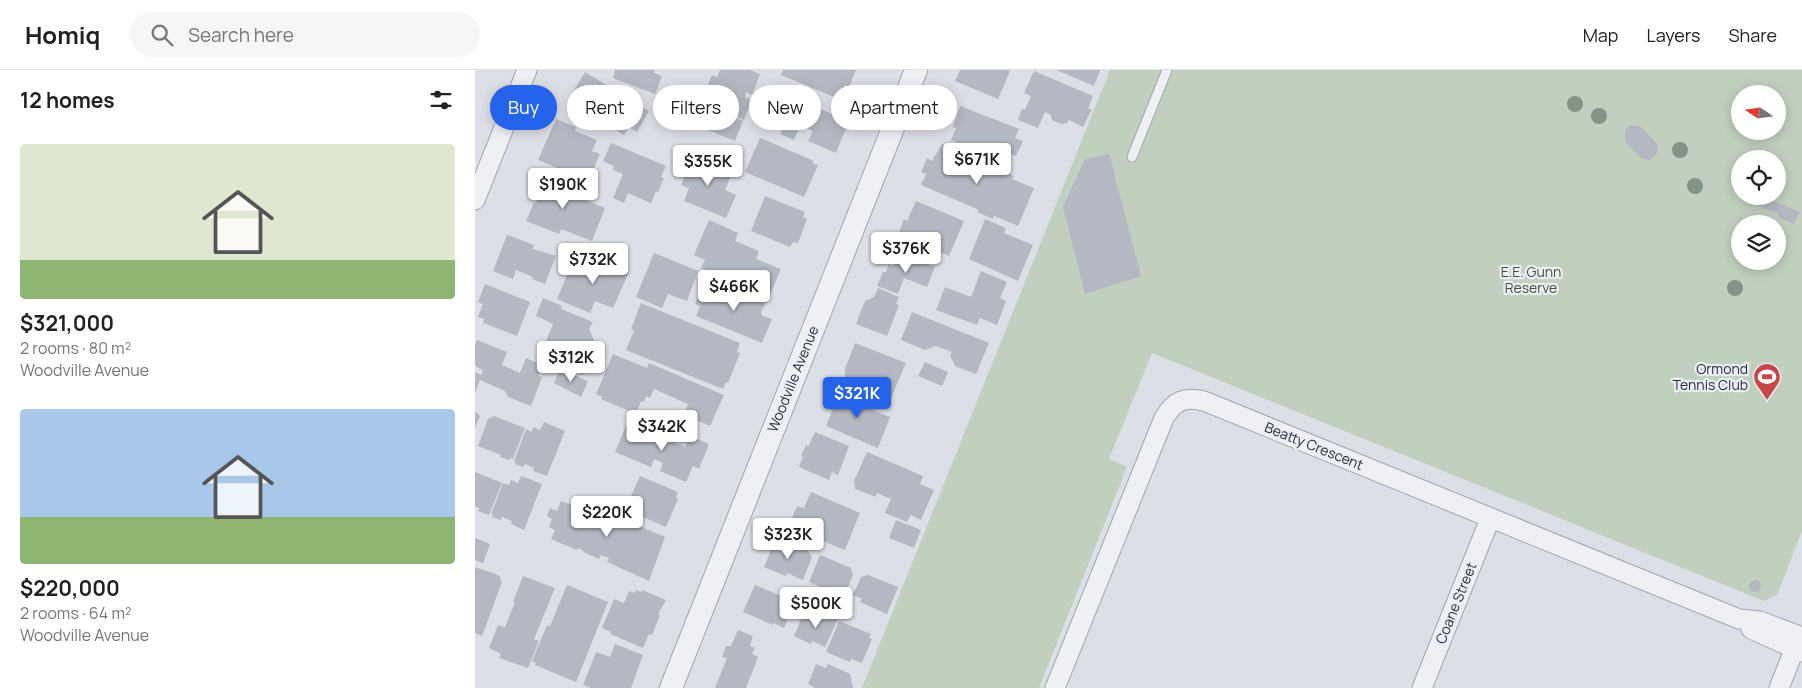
<!DOCTYPE html>
<meta charset="utf-8">
<style>
body{margin:0;font-family:Manrope,sans-serif;background:#f6f6f6;color:#202124;height:100vh;display:flex;flex-direction:column;font-size:19px;white-space:nowrap}
*{box-sizing:border-box;margin:0}
p{font-size:16px;color:#757577}
.icon{flex:none;width:28px;height:28px;fill:none;stroke:currentColor;stroke-width:2;stroke-linecap:round;stroke-linejoin:round}
.map{position:relative;flex:1;overflow:hidden}
.side{display:flex;flex-direction:column;background:#fff;width:475px}
.side>*{flex:none}
.guide{position:absolute;left:15px;top:15px;width:475px;height:45px;display:flex;gap:10px}
.needle{width:32px;rotate:283deg}
.tools{position:absolute;left:1256px;top:15px;display:grid;gap:10px}
.tools a{display:grid;place-items:center;width:55px;height:55px;border-radius:50%;background:#fff;box-shadow:0 2px 12px #0003;font-size:25px}
.price{position:absolute;translate:-50% -42px;padding:0 11px;border-radius:5px;background:#fff;color:#222;font-size:16px;line-height:32px;filter:drop-shadow(0 1px 2px #0008)}
.price::after{content:'';position:absolute;left:50%;top:30px;width:15px;height:11px;margin-left:-8px;background:inherit;clip-path:polygon(0 0,100% 0,50% 100%)}
.price.on{background:#2563eb;color:#fff}
ul{padding:0;list-style:none}
li{display:grid;align-content:center;gap:10px;height:265px;padding:0 20px}
li span{display:grid;place-items:center;height:155px;border-radius:5px;color:#555}
li>.icon{margin-inline-start:auto}
span .icon{width:90px;height:90px;fill:#fffc;stroke-width:1}
li b{font-size:21px}
h2{display:flex;justify-content:space-between;align-items:center;height:60px;padding:0 20px;font-size:21px}
.chip{padding:0 18px;border-radius:22px;background:#fff;box-shadow:0 2px 12px #0003;font-size:18px;line-height:45px}
.chip.on{background:#2563eb;color:#fff}
header{display:flex;align-items:center;gap:30px;box-sizing:border-box;height:70px;padding:0 25px;background:#fff;border-bottom:1px solid #e0e0e0}
header strong{font-size:24px}
nav{display:flex;gap:28px;margin-inline-start:auto;font-size:18px}
.search{width:350px;height:45px;background:#f6f6f6;display:flex;align-items:center;gap:12px;box-sizing:border-box;padding:0 18px;border-radius:28px;color:#757577;font-size:19px}
main{display:flex;flex:1;min-height:0}
.map>svg:first-child{display:block}
</style>
<header>
<strong>Homiq</strong>
<div class="search"><svg class="icon" aria-label="search" viewBox="0 0 24 24"><circle cx="10" cy="10" r="6"/><path d="M15 15l6 6"/></svg>Search here</div>
<nav><a>Map</a><a>Layers</a><a>Share</a></nav>
</header>
<main>
<section class="side">
<h2>12 homes<svg class="icon" aria-label="filters" viewBox="0 0 24 24"><path d="M4 7h16M4 17h16"/><circle cx="9" cy="7" r="2"/><circle cx="15" cy="17" r="2"/></svg></h2>
<ul>
<li><span style="background:linear-gradient(#dfe7d0 75%,#8fb573 0)"><svg class="icon" aria-label="home" viewBox="0 0 24 24"><path d="M3 11l9-7 9 7M6 9v11h12V9"/></svg></span><div><b>$321,000</b><p>2 rooms · 80 m²</p><p>Woodville Avenue</p></div></li>
<li><span style="background:linear-gradient(#a9c7e8 70%,#8fb573 0)"><svg class="icon" aria-label="home" viewBox="0 0 24 24"><path d="M3 11l9-7 9 7M6 9v11h12V9"/></svg></span><div><b>$220,000</b><p>2 rooms · 64 m²</p><p>Woodville Avenue</p></div></li>
</ul>
</section>
<div class="map">
<svg width="1327" height="618" viewBox="0 0 1327 618">
<rect width="100%" height="100%" fill="#dddfe6"/>
<path fill="#c0cfbe" fill-rule="evenodd" d="M635,0H1327V461L1302,525L1289,531L677,283L634,389L652,397L564,618H387ZM1265,24H1302V61H1265ZM1265,89H1302V126H1265ZM1265,154H1302V191H1265Z"/>
<g fill="#b4b8c2">
<polygon points="140,0 180,0 179,3 187,6 180,24 138,8"/>
<polygon points="245,0 275,0 285,4 277,25 271,22 270,27 277,30 269,50 249,42 252,35 228,26 237,5 242,7"/>
<polygon points="308,0 381,0 374,17 370,15 364,29 306,5"/>
<polygon points="485,0 533,0 535,1 523,29 480,11"/>
<polygon points="581,0 625,0 619,16"/>
<polygon points="559,1 618,26 613,39 617,39 608,57 594,50 592,53 586,54 577,50 575,44 570,42 563,58 543,50 547,39 550,40 556,26 549,23"/>
<polygon points="110,2 174,41 162,62 154,57 149,65 117,46 120,42 95,27"/>
<polygon points="290,16 315,27 312,34 322,39 319,46 328,50 319,70 305,64 308,58 303,56 302,58 282,50 288,36 282,34"/>
<polygon points="336,35 374,51 361,83 333,71 338,61 327,56"/>
<polygon points="485,36 544,59 540,68 548,71 541,86 532,82 528,93 502,83 504,81 476,70 481,58 478,57"/>
<polygon points="233,37 268,51 260,71 225,57"/>
<polygon points="81,49 101,57 100,61 122,70 117,81 125,84 116,105 108,102 106,108 63,90"/>
<polygon points="1156,55 1165,56 1183,75 1182,84 1175,90 1167,89 1150,71 1150,61"/>
<polygon points="285,68 339,91 338,94 343,95 329,127 270,102"/>
<polygon points="136,73 191,96 186,107 189,108 183,122 181,121 176,133 153,123 149,133 138,128 148,104 138,100 139,96 128,91"/>
<polygon points="467,74 496,86 494,91 519,101 520,99 539,106 537,109 559,118 543,156 519,146 518,149 502,142 504,140 446,115 451,104 446,102 452,88 457,91"/>
<polygon points="634,84 666,206 610,224 588,137 610,89"/>
<polygon points="218,86 257,103 250,120 261,125 251,148 209,131 214,118 206,115"/>
<polygon points="64,103 85,110 82,119 130,138 117,171 86,159 84,164 51,151 59,132 61,134 64,126 57,123"/>
<polygon points="290,126 330,142 328,147 332,149 323,173 318,172 315,177 276,161"/>
<polygon points="1279,126 1285,126 1307,135 1307,134 1325,142 1319,154 1303,147 1303,144 1276,133"/>
<polygon points="441,131 489,151 474,186 441,172 440,175 422,168 429,149 432,151"/>
<polygon points="510,149 531,158 529,163 558,175 543,211 494,189"/>
<polygon points="234,150 263,163 260,171 284,181 281,189 306,199 294,227 226,198 230,190 219,185"/>
<polygon points="32,165 59,175 58,179 81,186 70,214 57,209 58,207 41,200 38,209 18,201"/>
<polygon points="179,183 223,201 212,231 193,224 187,238 161,227"/>
<polygon points="423,183 460,197 452,217 429,208 423,224 402,216 408,202 411,202 414,194 418,197"/>
<polygon points="106,190 122,197 125,190 154,202 138,238 120,231 115,243 82,229 96,196 102,199"/>
<polygon points="506,201 532,212 525,228 531,231 522,255 505,248 502,255 461,240 470,217 496,227"/>
<polygon points="229,212 255,223 253,228 262,231 266,229 269,220 292,229 286,243 288,246 297,249 287,273 221,246 225,236 220,234"/>
<polygon points="10,214 55,232 42,266 8,253 9,249 3,247 8,234 3,232"/>
<polygon points="403,218 424,227 421,234 424,235 412,266 381,254 390,231 399,227"/>
<polygon points="68,228 87,236 86,239 118,252 114,259 120,273 108,305 73,291 77,281 74,273 71,271 78,254 61,246"/>
<polygon points="166,233 265,273 262,282 265,283 253,313 251,312 248,319 151,280 159,261 156,259"/>
<polygon points="437,242 514,273 501,304 480,296 475,285 477,282 461,276 450,280 426,270"/>
<polygon points="2,270 32,282 27,295 45,303 51,288 67,295 63,306 67,307 56,336 33,327 30,321 5,310 0,323 0,302 6,305 8,300 0,296 0,274"/>
<polygon points="380,273 431,293 416,328 370,309 370,299"/>
<polygon points="138,284 172,298 174,293 249,325 235,356 209,345 213,334 179,319 175,328 171,326 169,332 166,331 161,344 126,329 127,327 121,324"/>
<polygon points="450,292 473,302 467,316 443,306"/>
<polygon points="85,299 113,311 106,327 79,313"/>
<polygon points="367,316 387,324 383,334 415,347 403,378 351,356"/>
<polygon points="0,341 5,346 0,358"/>
<polygon points="19,346 50,358 38,389 35,388 34,390 25,387 26,385 3,376 13,349"/>
<polygon points="69,352 90,361 72,406 58,401 59,398 50,394 48,397 40,394 40,392 39,391 51,359 57,362 58,357 65,360"/>
<polygon points="152,353 210,377 215,366 234,374 224,399 218,396 211,412 185,401 188,393 179,389 176,397 140,382"/>
<polygon points="340,362 374,376 363,405 357,402 354,410 324,397 328,387 326,386 331,375 333,377"/>
<polygon points="392,382 448,406 445,414 459,420 446,450 436,445 432,452 410,443 416,429 402,423 401,427 380,419 379,411"/>
<polygon points="0,402 27,413 14,445 3,441 4,438 0,437"/>
<polygon points="46,406 67,414 49,460 36,454 37,451 27,447 26,450 17,447 18,445 16,444 28,413 34,415 36,410 43,413"/>
<polygon points="165,406 203,422 201,427 203,429 191,457 150,439"/>
<polygon points="336,422 385,443 370,480 313,457 322,436 329,438"/>
<polygon points="86,431 115,442 117,436 190,467 174,511 132,492 134,488 126,485 124,489 108,482 109,481 103,478 102,480 76,469 80,460 74,457 77,449 72,446 75,438 82,441"/>
<polygon points="421,450 446,460 439,478 414,468"/>
<polygon points="0,468 15,474 8,493 0,490"/>
<polygon points="301,468 333,481 337,487 328,510 312,503 311,506 289,497"/>
<polygon points="345,485 376,498 378,505 369,527 334,512"/>
<polygon points="0,497 18,503 26,507 25,511 27,512 7,566 0,563"/>
<polygon points="393,505 423,517 412,544 385,532 387,529 378,525 386,507"/>
<polygon points="48,506 80,518 59,569 64,571 53,598 24,588 26,584 14,578 23,555 30,557 40,532 38,532"/>
<circle cx="1280" cy="516" r="6"/>
<polygon points="92,515 133,532 101,612 60,595 61,593 57,591 72,555 75,556"/>
<polygon points="280,515 313,529 310,538 316,540 309,558 298,553 298,555 268,542"/>
<polygon points="161,520 166,522 167,520 191,530 183,544 185,545 177,565 174,564 168,578 135,564 136,562 127,558 139,529 149,533 154,521 160,523"/>
<polygon points="329,542 334,544 335,542 348,549 351,544 363,549 350,577 337,571 336,574 319,566"/>
<polygon points="364,551 396,564 394,568 397,569 387,593 376,589 375,592 351,582"/>
<polygon points="263,560 278,566 275,576 280,578 277,584 283,587 271,618 240,618 252,588 247,587 251,576 256,576"/>
<polygon points="140,574 168,585 156,618 116,618 108,615 121,582 135,587"/>
<polygon points="341,594 351,598 353,594 375,604 378,618 340,618 333,614"/>
</g>
<g fill="none" stroke-linecap="round" stroke-linejoin="round">
<defs>
<polyline id="service" points="657,87 692,0"/>
<g id="minor">
<polyline points="0,130 52,0"/>
<polyline points="1276,559 1327,582"/>
<path d="M580,618L689,348C699,331 710,326 729,331L1264,549L1285,551L1327,567"/>
<polyline points="947,618 1015,449"/>
<polyline points="1304,618 1324,568"/>
</g>
<polyline id="tertiary" points="196,618 441,0"/>
</defs>
<use href="#service" stroke="#a3a6af" stroke-width="11"/>
<use href="#minor" stroke="#a3a6af" stroke-width="21"/>
<use href="#tertiary" stroke="#a3a6af" stroke-width="24"/>
<use href="#service" stroke="#eff0f4" stroke-width="9"/>
<use href="#minor" stroke="#eff0f4" stroke-width="19"/>
<use href="#tertiary" stroke="#eff0f4" stroke-width="22"/>
</g>
<g fill="#829485">
<circle cx="1100" cy="34" r="8"/>
<circle cx="1124" cy="46" r="8"/>
<circle cx="1205" cy="80" r="8"/>
<circle cx="1220" cy="116" r="8"/>
<circle cx="1260" cy="218" r="8"/>
</g>
<defs>
<symbol id="stadium-pin" viewBox="-11 -11 22 30"><path d="M0 17L-7.5 6A9.5 9.5 0 1 1 7.5 6Z" fill="#c6464a" stroke="#eceef4"/><path d="M0-5a6.5 5 0 1 0 0 10a6.5 5 0 1 0 0-10ZM-3.5-1.8h7v3.6h-7Z" fill="#fff"/></symbol>
</defs>
<g fill-rule="evenodd">
<use href="#stadium-pin" x="1276" y="291" width="32" height="43"/>
</g>
<g text-anchor="middle" stroke-width="4.5" stroke-linejoin="round" paint-order="stroke">
<g font-size="14" fill="#375635" stroke="#eceef4">
<text x="1056" y="207">E.E. Gunn<tspan x="1056" dy="16">Reserve</tspan></text>
</g>
<g font-size="14" fill="#272c3b" stroke="#eceef4" text-anchor="end">
<text x="1273" y="304">Ormond<tspan x="1273" dy="16">Tennis Club</tspan></text>
</g>
<g font-size="14" fill="#272c3b" stroke="#eceef4">
<text transform="translate(318 309) rotate(-68)" y="5">Woodville Avenue</text>
<text transform="translate(839 376) rotate(22)" y="5">Beatty Crescent</text>
<text transform="translate(981 533) rotate(-68)" y="5">Coane Street</text>
</g>
</g>
</svg>
<div class="tools">
<a><svg class="needle" viewBox="-14 -14 28 28"><path d="M0-13l5 13h-10z" fill="#e53935"/><path d="M0 13l5-13h-10z" fill="#757577"/></svg></a>
<a><svg class="icon" aria-label="locate" viewBox="0 0 24 24"><circle cx="12" cy="12" r="6"/><path d="M12 2v4M12 18v4M2 12h4M18 12h4"/></svg></a>
<a><svg class="icon" aria-label="layers" viewBox="0 0 24 24"><path d="M12 4l9 5-9 5-9-5zM3 14l9 5 9-5"/></svg></a>
</div>
<b class="price" style="left:502px;top:115px">$671K</b>
<b class="price" style="left:233px;top:117px">$355K</b>
<b class="price" style="left:88px;top:140px">$190K</b>
<b class="price" style="left:431px;top:204px">$376K</b>
<b class="price" style="left:118px;top:215px">$732K</b>
<b class="price" style="left:259px;top:242px">$466K</b>
<b class="price" style="left:96px;top:313px">$312K</b>
<b class="price on" style="left:382px;top:349px">$321K</b>
<b class="price" style="left:187px;top:382px">$342K</b>
<b class="price" style="left:132px;top:468px">$220K</b>
<b class="price" style="left:313px;top:490px">$323K</b>
<b class="price" style="left:341px;top:559px">$500K</b>
<div class="guide">
<a class="chip on">Buy</a>
<a class="chip">Rent</a>
<a class="chip">Filters</a>
<a class="chip">New</a>
<a class="chip">Apartment</a>
</div>
</div>
</main>
